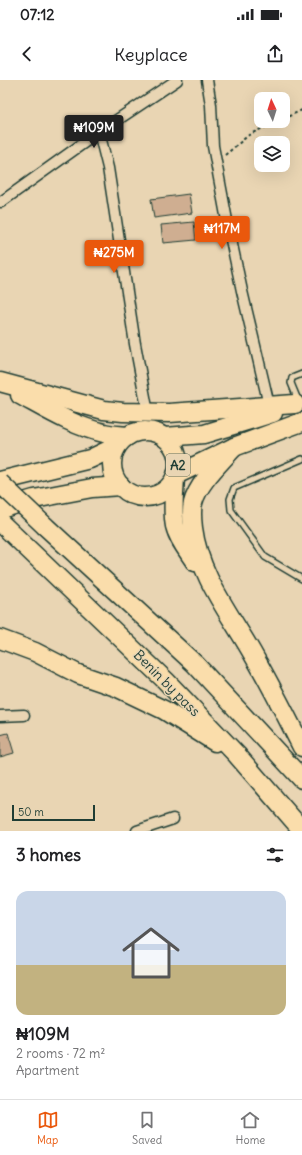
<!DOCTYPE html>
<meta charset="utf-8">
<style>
body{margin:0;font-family:Delius,sans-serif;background:#f6f6f6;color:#202124;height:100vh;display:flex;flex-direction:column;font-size:15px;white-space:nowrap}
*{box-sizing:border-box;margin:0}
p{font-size:13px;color:#757577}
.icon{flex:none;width:22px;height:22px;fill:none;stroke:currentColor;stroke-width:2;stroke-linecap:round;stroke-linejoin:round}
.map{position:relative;height:751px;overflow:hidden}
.details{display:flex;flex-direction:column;background:#fff;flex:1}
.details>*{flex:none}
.needle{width:26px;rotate:356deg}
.controls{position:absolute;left:254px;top:12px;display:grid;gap:8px}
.controls a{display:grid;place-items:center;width:36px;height:36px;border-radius:8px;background:#fff;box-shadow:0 4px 16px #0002;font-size:20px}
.scale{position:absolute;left:12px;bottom:10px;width:83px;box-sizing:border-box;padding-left:4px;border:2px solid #1f3d34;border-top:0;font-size:11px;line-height:14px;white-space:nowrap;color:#1f3d34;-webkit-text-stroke:3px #e9d5b3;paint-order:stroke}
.price{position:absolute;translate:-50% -34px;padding:0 9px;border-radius:4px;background:#ea580c;color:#fff;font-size:13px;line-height:26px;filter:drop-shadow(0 1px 2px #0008)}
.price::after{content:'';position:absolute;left:50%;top:24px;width:12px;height:9px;margin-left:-6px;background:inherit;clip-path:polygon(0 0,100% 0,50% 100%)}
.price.active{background:#222;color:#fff}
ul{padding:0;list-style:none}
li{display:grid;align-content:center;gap:8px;height:212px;padding:0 16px}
li span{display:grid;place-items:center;height:124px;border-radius:12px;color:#555}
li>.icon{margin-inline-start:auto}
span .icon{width:72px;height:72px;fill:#fffc;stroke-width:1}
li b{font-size:17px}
h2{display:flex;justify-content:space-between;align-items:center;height:48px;padding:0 16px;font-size:17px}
.status{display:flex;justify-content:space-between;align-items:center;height:28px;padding:0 20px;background:#fff;direction:ltr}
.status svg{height:11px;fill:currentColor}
header{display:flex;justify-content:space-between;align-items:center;height:52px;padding:0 16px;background:#fff;font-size:18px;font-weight:600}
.dock{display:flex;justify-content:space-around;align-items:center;height:56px;border-top:1px solid #e0e0e0;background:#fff;font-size:11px;color:#757577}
.dock a{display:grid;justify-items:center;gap:2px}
.dock .active{color:#ea580c}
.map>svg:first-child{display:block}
</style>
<div class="status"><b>07:12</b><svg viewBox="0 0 49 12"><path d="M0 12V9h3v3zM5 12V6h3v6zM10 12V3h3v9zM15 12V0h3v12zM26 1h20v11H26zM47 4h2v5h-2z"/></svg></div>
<header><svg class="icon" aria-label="back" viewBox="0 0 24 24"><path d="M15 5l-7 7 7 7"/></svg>Keyplace<svg class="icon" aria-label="share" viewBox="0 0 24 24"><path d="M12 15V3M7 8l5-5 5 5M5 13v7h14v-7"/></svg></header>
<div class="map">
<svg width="302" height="751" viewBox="0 0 302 751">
<rect width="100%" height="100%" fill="#e9d5b3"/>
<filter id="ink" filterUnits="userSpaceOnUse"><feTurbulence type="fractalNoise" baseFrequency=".025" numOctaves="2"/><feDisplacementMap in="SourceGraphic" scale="8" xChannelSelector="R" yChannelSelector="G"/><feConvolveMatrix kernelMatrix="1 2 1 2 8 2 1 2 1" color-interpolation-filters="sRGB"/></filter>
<g filter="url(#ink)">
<g fill="#cfae91" stroke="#1f3d34">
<polygon points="189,114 192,133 154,138 151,119"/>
<polygon points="194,142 196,160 163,163 161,145"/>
<polygon points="8,653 14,673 0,677 0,655"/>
</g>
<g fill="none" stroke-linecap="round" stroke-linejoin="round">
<defs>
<g id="lane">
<polyline points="298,320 291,303 292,298 302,294"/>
<polyline points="302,379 234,408 230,419 231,430 265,477 302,499"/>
</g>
<g id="street">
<polyline points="207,0 211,25 213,66 228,146 242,211 270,329"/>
<polyline points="99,52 108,88 135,264 148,333"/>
<polyline points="1,122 99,52 177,0"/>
<polyline points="0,636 24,635"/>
<polyline points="137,751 173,739"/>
</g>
<g id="highway">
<polyline points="0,302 104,330 123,332 169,333 295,324"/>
<path d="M20,315C46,329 73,346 104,353C111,355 120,355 128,356"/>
<circle cx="145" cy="384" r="33"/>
<polyline points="165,357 204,354 273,333"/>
<path d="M234,367C220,383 198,403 193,423C191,432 192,439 193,448C199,497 232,536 255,578C272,607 287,638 302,667"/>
<polyline points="176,395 234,367 302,342"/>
<path d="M175,398C174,414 172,431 175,446C178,459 188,471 195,482"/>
<polyline points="0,401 90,379 117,366"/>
<polyline points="0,429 34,419 92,408 121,406"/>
<polyline points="0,442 166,601 237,675 302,750"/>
<polyline points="45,446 195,584 302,699"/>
<polyline points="0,559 35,572 78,594 116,607 164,630 215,662"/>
</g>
</defs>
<use href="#lane" stroke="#1f3d34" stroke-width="8"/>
<use href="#street" stroke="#1f3d34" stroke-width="13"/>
<use href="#highway" stroke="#1f3d34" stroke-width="21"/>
<g stroke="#1f3d34" stroke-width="2" stroke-dasharray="3 3" stroke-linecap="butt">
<polyline points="283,39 302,30"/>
<polyline points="225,75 250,54 279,41"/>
</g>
<use href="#lane" stroke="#e9d5b3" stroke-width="5"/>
<use href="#street" stroke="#e9d5b3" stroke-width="10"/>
<use href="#highway" stroke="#faddab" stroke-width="18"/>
<defs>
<polyline id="highway-bridge" points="0,403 45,446"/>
</defs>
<use href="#highway-bridge" stroke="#1f3d34" stroke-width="21" stroke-linecap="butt"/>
<use href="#highway-bridge" stroke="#faddab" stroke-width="18"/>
</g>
</g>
<g text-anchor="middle" stroke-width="3" stroke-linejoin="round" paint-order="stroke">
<rect fill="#e9d5b3" stroke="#5c6b5a" stroke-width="1" x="166" y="374" width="24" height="22" rx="3"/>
<g font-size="13" font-weight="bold" fill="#1f3d34">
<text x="178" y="390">A2</text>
</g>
<g font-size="14" fill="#1f3d34" stroke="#e9d5b3">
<text transform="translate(167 603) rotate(45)" y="5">Benin by pass</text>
</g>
</g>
</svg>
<div class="controls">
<a><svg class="needle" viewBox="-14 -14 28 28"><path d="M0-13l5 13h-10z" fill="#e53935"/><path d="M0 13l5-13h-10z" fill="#757577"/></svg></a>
<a><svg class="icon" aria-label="layers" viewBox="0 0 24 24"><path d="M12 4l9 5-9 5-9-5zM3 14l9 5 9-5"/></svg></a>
</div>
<div class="scale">50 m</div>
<b class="price active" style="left:94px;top:69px">₦109M</b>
<b class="price" style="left:222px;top:170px">₦117M</b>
<b class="price" style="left:114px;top:194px">₦275M</b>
</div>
<section class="details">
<h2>3 homes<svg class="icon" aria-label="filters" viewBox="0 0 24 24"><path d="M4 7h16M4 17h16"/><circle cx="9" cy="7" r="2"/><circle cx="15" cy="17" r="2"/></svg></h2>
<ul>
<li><span style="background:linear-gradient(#c9d6e8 60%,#c2b280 0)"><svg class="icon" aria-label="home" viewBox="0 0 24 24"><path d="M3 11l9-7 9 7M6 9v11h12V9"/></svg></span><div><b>₦109M</b><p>2 rooms · 72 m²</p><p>Apartment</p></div></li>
</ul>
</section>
<nav class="dock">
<a class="active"><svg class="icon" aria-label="map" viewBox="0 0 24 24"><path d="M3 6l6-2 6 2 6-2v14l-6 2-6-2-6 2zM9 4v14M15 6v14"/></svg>Map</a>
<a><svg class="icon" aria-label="saved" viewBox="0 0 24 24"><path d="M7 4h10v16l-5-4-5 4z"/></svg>Saved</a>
<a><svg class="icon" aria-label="home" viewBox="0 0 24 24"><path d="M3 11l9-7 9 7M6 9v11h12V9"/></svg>Home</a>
</nav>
